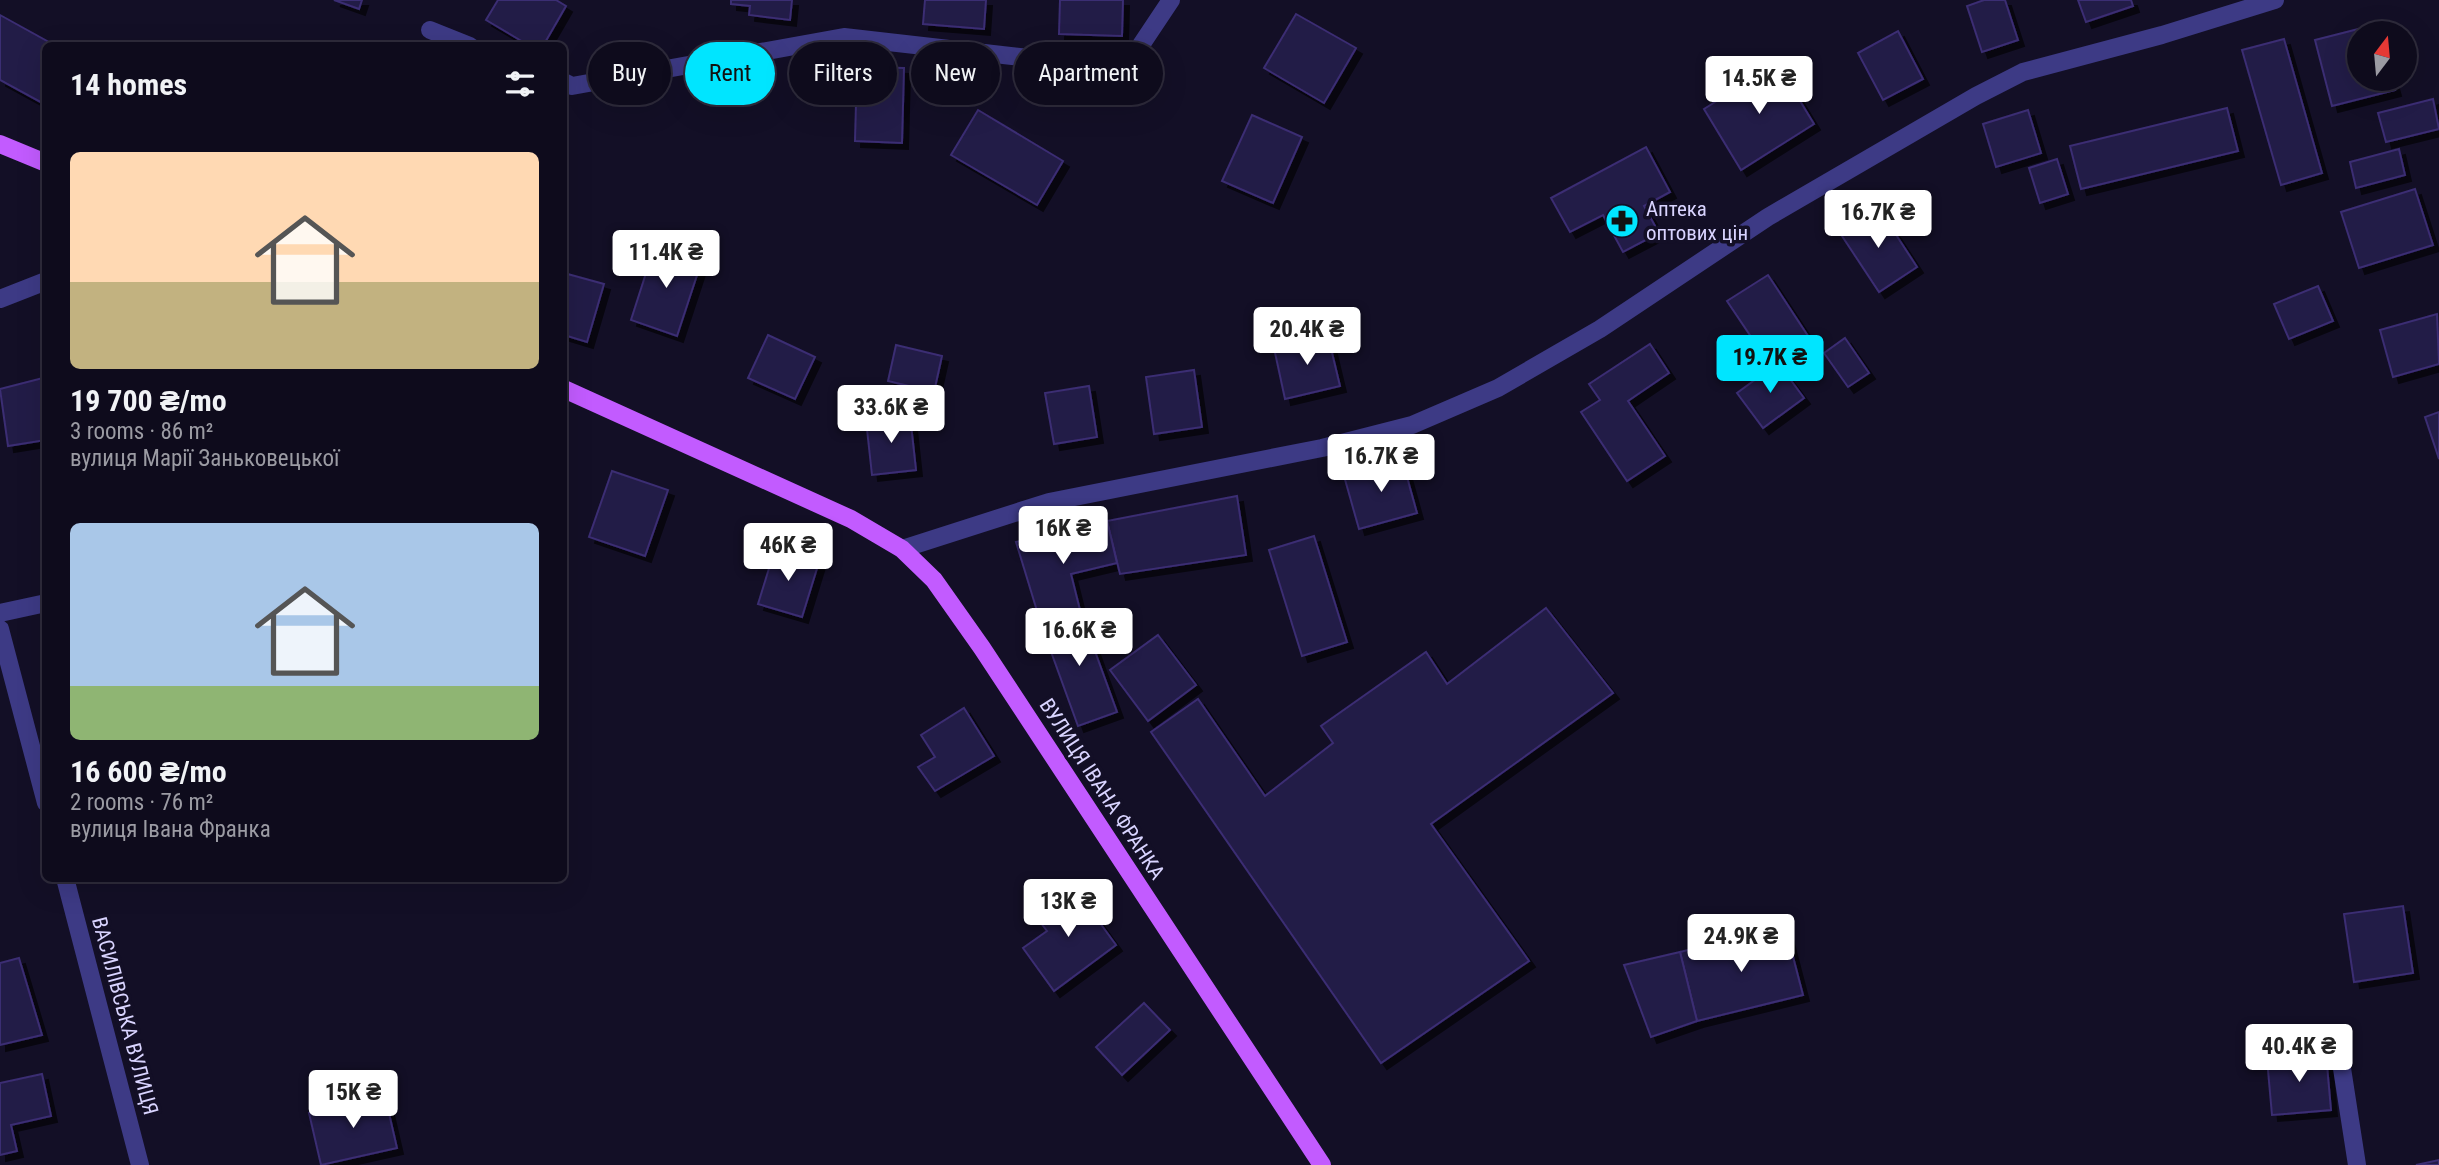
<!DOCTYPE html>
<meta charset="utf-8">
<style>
body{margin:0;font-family:"Roboto Condensed",sans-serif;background:#171425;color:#f1f3f6;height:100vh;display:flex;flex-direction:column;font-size:26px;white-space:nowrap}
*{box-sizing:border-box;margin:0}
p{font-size:23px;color:#9b9ba3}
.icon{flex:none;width:38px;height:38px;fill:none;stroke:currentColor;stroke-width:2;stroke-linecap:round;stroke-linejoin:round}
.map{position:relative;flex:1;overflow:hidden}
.panel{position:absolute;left:42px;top:42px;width:525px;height:840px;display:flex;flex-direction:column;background:#0e0b1c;border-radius:10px;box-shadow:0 7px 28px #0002,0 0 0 2px #2e2b3b}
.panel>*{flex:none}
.guide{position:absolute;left:588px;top:42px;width:665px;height:63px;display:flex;gap:14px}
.needle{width:46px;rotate:16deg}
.buttons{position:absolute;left:2347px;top:21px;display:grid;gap:14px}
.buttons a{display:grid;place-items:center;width:70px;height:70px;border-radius:50%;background:#0e0b1c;box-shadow:0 7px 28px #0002,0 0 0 2px #2e2b3b;font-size:35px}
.price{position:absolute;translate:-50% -60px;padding:0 16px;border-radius:7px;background:#fff;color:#222;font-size:23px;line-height:46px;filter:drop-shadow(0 2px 4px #0008)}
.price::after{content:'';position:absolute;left:50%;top:42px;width:21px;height:16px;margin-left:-10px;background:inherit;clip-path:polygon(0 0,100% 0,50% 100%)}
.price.on{background:#00e5ff;color:#111}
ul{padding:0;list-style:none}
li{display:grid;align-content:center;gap:14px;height:371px;padding:0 28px}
li span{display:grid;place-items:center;height:217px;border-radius:10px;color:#555}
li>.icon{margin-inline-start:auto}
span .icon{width:126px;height:126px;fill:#fffc;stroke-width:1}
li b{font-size:30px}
h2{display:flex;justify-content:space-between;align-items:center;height:84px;padding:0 28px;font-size:30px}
.pill{padding:0 24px;border-radius:32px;background:#0e0b1c;box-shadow:0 7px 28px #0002,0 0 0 2px #2e2b3b;font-size:24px;line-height:63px}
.pill.on{background:#00e5ff;color:#111}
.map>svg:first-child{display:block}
</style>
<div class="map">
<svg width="2439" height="1165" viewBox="0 0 2439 1165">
<defs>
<filter id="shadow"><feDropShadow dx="6" dy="6" stdDeviation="0" flood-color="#0009"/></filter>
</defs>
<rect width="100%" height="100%" fill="#130f26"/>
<g fill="#241b47" stroke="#3b2d73" stroke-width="2" filter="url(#shadow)">
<polygon points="334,0 362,0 359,9"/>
<polygon points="498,0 556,0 566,6 543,46 530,46 486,20"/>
<polygon points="731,0 792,0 790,20 749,15 750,6 731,4"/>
<polygon points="925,0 986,0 984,29 923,24"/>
<polygon points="1060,0 1123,0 1122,36 1059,34"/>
<polygon points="1984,0 2005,0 2018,40 1982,52 1967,6"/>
<polygon points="2078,0 2131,0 2133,6 2086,22"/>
<polygon points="1296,14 1356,48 1324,103 1264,68"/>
<polygon points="0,15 56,46 46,46 46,105 0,80"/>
<polygon points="2378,24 2381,33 2359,33 2359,79 2392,79 2395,90 2332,106 2315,40"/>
<polygon points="1898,31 1923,79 1883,100 1858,53"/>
<polygon points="2284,39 2322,173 2281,185 2242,50"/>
<polygon points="1777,63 1814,124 1741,170 1704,109"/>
<polygon points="857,67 904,68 902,143 855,141"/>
<polygon points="2433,99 2439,129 2386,142 2378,113"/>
<polygon points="2227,108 2238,151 2081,189 2070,146"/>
<polygon points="978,110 1063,161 1037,205 951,155"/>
<polygon points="2028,110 2041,153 1996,167 1983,124"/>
<polygon points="1252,115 1302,137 1273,203 1222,181"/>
<polygon points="1646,147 1670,192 1644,206 1659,233 1623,252 1603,215 1570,232 1551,198"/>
<polygon points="2399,149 2405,175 2356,188 2350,162"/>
<polygon points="2057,159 2068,194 2040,203 2029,168"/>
<polygon points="2415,189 2433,245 2359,268 2341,212"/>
<polygon points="1878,207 1917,267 1879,292 1840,233"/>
<polygon points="655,245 702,260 677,336 631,320"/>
<polygon points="564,273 604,284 587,342 564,335"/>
<polygon points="1768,275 1808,336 1768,362 1727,301"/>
<polygon points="2318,286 2333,321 2289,339 2274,304"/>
<polygon points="2437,314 2439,364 2393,377 2380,330"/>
<polygon points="768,335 815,357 795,399 748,378"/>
<polygon points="1328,336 1340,386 1285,399 1274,348"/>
<polygon points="1845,338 1869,373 1848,387 1824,353"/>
<polygon points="1650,344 1669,373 1628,401 1665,456 1627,481 1581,412 1600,400 1589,384"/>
<polygon points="896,345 942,356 934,392 888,381"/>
<polygon points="1778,363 1804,398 1763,428 1737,393"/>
<polygon points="1194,370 1202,427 1154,434 1146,377"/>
<polygon points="43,378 46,393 46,440 8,446 0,389"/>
<polygon points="1089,386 1097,437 1054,444 1045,393"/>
<polygon points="2439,412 2439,459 2425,417"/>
<polygon points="910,415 916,470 872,475 866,420"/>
<polygon points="1402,459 1417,513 1359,529 1344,476"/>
<polygon points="612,471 668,490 645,556 589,537"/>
<polygon points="1237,496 1246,555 1120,574 1107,521"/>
<polygon points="1107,521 1117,563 1071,574 1080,610 1041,624 1016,542"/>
<polygon points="1314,536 1347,642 1302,656 1269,550"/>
<polygon points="775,549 819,562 802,617 758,604"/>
<polygon points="1546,608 1613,693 1431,824 1529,961 1381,1063 1151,732 1198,699 1265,796 1333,743 1321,726 1426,652 1447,684"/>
<polygon points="1080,610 1117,712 1078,726 1041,624"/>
<polygon points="1158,635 1196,685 1148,721 1110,670"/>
<polygon points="964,708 994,756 935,791 918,767 935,757 921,735"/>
<polygon points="1073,886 1116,945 1054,991 1023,948 1047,931 1034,914"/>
<polygon points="2403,906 2413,973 2354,982 2344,914"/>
<polygon points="1785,926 1803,995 1697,1021 1680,952"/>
<polygon points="1680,952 1697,1021 1651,1037 1624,965"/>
<polygon points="19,958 42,1035 0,1045 0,963"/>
<polygon points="1144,1003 1170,1030 1122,1075 1096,1047"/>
<polygon points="2326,1054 2331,1110 2272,1115 2267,1059"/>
<polygon points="42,1074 51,1116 11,1125 17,1151 0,1155 0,1083"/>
<polygon points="385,1096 397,1148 321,1165 309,1113"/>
<polygon points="2439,1160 2439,1165 2416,1165"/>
</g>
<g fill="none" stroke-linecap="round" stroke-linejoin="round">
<g stroke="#3d3a85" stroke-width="18">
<polyline points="430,30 470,46"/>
<polyline points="564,82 572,86 844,37 1125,69 1171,0"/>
<polyline points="0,299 46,281"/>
<polyline points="902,549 1049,502 1322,448 1412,425 1498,388 1600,329 1768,217 1976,96 2023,72 2162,35 2275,0"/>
<polyline points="0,613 46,603"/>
<polyline points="0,629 46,803"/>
<polyline points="65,878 140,1165"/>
<polyline points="2341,1062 2357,1165"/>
</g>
<g stroke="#c25bff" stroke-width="18">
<polyline points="0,144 46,163"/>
<polyline points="564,389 851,519 902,549 934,580 982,648 1322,1165"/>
</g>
</g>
<defs>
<symbol id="pharmacy-disc" viewBox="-11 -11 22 22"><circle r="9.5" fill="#00e5ff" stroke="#130f26"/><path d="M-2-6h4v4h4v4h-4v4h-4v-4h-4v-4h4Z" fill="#111"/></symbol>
</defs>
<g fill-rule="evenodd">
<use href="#pharmacy-disc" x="1603" y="202" width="38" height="38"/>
</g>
<g text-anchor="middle" stroke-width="7" stroke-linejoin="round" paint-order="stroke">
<g font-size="21" fill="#d9d4ff" stroke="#130f26" text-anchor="start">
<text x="1646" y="216">Аптека<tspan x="1646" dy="24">оптових цін</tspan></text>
</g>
<g font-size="21" fill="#d9d4ff" stroke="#130f26">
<text transform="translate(1102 789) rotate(57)" y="7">ВУЛИЦЯ ІВАНА ФРАНКА</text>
<text transform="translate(125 1016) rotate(75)" y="7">ВАСИЛІВСЬКА ВУЛИЦЯ</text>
</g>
</g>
</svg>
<div class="buttons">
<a><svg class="needle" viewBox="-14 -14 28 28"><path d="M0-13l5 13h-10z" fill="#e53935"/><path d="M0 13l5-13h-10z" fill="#9b9ba3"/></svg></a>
</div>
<b class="price" style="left:1759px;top:116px">14.5K ₴</b>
<b class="price" style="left:1878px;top:250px">16.7K ₴</b>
<b class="price" style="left:666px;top:290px">11.4K ₴</b>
<b class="price" style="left:1307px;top:367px">20.4K ₴</b>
<b class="price on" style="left:1770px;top:395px">19.7K ₴</b>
<b class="price" style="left:891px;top:445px">33.6K ₴</b>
<b class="price" style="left:1381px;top:494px">16.7K ₴</b>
<b class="price" style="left:1063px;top:566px">16K ₴</b>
<b class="price" style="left:788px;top:583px">46K ₴</b>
<b class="price" style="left:1079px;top:668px">16.6K ₴</b>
<b class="price" style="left:1068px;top:939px">13K ₴</b>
<b class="price" style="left:1741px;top:974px">24.9K ₴</b>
<b class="price" style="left:2299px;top:1084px">40.4K ₴</b>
<b class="price" style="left:353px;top:1130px">15K ₴</b>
<div class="guide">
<a class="pill">Buy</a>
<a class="pill on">Rent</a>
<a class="pill">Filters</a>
<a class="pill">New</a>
<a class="pill">Apartment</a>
</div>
<section class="panel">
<h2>14 homes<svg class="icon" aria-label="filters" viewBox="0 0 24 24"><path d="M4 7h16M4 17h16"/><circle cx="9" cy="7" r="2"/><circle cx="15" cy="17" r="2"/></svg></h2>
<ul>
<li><span style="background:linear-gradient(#ffd9b3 60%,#c2b280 0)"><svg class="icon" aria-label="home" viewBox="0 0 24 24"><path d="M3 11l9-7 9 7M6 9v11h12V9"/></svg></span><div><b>19 700 ₴/mo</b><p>3 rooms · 86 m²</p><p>вулиця Марії Заньковецької</p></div></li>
<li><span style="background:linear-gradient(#a9c7e8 75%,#8fb573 0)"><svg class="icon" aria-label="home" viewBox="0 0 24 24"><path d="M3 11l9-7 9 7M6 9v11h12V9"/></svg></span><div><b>16 600 ₴/mo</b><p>2 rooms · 76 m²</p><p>вулиця Івана Франка</p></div></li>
</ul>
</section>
</div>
